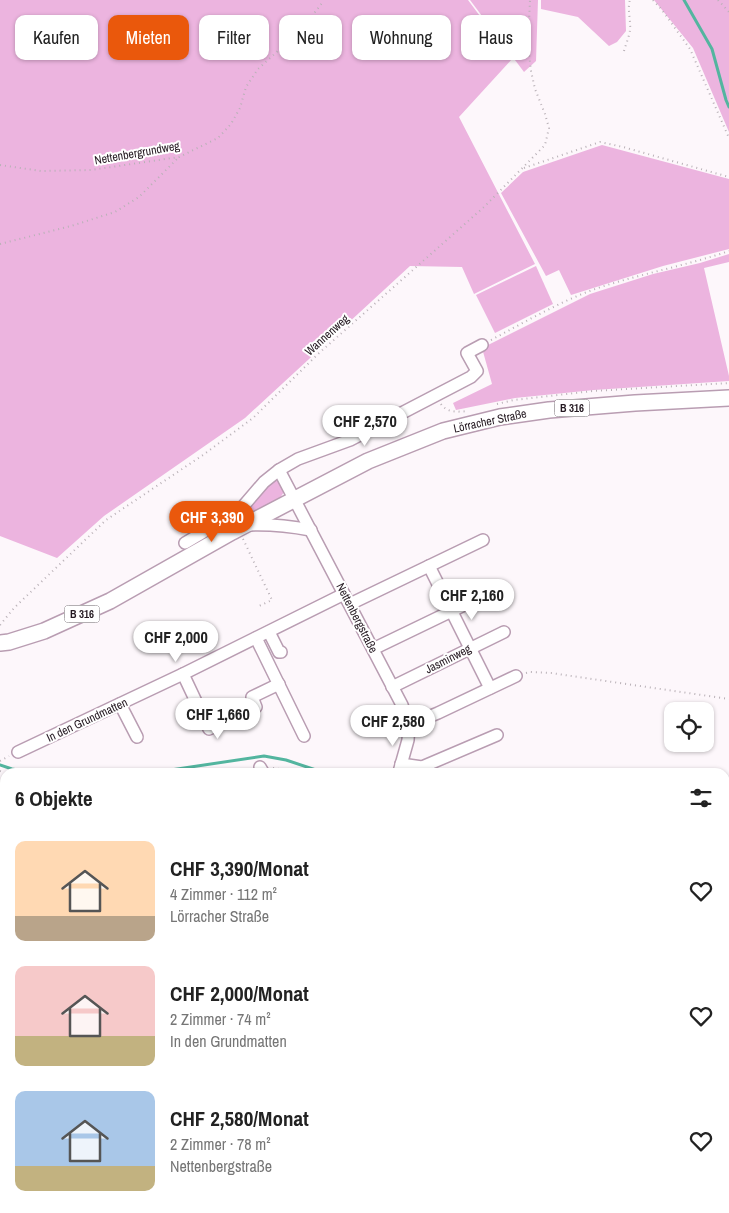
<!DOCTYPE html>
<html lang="de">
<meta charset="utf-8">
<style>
body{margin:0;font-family:"Archivo Narrow",sans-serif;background:#f6f6f6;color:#222;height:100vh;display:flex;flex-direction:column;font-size:19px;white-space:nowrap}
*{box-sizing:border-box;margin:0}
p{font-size:16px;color:#767676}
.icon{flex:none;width:28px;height:28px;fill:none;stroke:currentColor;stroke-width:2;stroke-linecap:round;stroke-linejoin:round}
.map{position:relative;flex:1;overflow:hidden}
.side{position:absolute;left:0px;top:768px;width:730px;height:446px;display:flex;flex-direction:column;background:#fff;border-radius:15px 15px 0 0;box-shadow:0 1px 4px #0004}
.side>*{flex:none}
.hud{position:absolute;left:15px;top:15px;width:700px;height:45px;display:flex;gap:10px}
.buttons{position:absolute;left:664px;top:702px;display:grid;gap:10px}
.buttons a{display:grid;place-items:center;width:50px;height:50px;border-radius:10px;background:#fff;box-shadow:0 1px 4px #0004;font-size:25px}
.price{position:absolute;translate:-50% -42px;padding:0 11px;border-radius:18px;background:#fff;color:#222;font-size:16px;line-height:32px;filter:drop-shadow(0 1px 2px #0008)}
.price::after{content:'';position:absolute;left:50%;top:30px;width:15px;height:11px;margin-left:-8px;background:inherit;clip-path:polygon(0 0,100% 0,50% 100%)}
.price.current{background:#ea580c;color:#fff}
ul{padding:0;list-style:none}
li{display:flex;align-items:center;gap:15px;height:125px;padding:0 15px}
li span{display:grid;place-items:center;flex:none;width:140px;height:100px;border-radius:10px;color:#555}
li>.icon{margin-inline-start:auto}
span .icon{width:60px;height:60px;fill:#fffc;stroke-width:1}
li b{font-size:21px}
h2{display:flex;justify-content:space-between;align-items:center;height:60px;padding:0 15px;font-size:21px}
.chip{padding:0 18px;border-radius:10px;background:#fff;box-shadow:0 1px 4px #0004;font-size:18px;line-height:45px}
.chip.current{background:#ea580c;color:#fff}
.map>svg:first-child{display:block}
</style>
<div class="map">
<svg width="729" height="1213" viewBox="0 0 729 1213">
<rect width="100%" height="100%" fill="#fdf7fb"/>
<g fill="#ecb4df">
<polygon points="0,0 468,0 512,59 459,117 535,264 474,294 462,267 410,266 245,418 104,516 57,558 0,536"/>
<polygon points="470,0 538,0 536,61 524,72"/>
<polygon points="541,0 625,0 626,31 617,42 609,46 578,17 541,9"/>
<polygon points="654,0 729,0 729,132 693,48"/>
<polygon points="602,145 729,179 729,249 663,266 571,295 559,270 546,276 501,193 523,172"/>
<polygon points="729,254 729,262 704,268 729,376 729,381 594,390 515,398 456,410 453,403 492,384 482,348 590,294 653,274 700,263"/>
<polygon points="536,266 553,304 495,333 476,295"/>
<polygon points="273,481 277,481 283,486 284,492 280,498 231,523 230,521 269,483"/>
</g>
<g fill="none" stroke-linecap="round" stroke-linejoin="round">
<g stroke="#53b59f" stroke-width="3">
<polyline points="684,0 712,49 726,100 729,107"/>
<polyline points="0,765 12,769 29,772"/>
<polyline points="136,772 164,771 264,756 286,760 322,772"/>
<polyline points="725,920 729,921"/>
</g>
<defs>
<g id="minor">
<polyline points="279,470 402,705 409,725 408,740 399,772"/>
<path d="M248,525C270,524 289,526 311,530"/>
<polyline points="185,543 239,511 264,482 279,470 298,459 350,440 471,377 477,371 467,353 482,345"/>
<polyline points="429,566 490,688"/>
<polyline points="350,604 483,540"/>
<polyline points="269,632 279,652 281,652"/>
<polyline points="256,638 304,736"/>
<polyline points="373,649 489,593"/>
<polyline points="183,674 209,729 256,707 252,697 279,684"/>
<polyline points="392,687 504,632"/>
<polyline points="120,704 137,737"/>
<polyline points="409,725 438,713 516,676"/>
<polyline points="18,752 183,674 344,594"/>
<polyline points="401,764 422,767 497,735"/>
<polyline points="260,767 263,772"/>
<polyline points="0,880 5,890"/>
<polyline points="0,973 5,973"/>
</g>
<polyline id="major" points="0,643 9,642 44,631 110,601 232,532 368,461 443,431 500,417 549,410 635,403 729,398"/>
</defs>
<use href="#minor" stroke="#b99db2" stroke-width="14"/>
<use href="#major" stroke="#b99db2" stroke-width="18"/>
<g stroke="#b9b1b7" stroke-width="2" stroke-dasharray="1 4" stroke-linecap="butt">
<polyline points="653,0 662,10 690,49 729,138"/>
<polyline points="718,0 729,12"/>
<path d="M624,51C626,44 629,37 630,30C631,20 627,9 630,0"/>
<polyline points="0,165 41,171 91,170 179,157 218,138 231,124 240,108 246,87 258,69 302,29 322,3 322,0"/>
<polyline points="524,168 600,142 623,147 729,177"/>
<polyline points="0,244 71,226 115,212 139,197 179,157"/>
<path d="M491,340C525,322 559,302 595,289C639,274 685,266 729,251"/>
<path d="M441,404C447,413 458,412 468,411"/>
<polyline points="497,404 514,400 593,391 729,383"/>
<polyline points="243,539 272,600 257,607"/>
<polyline points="0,625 14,608 106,520 203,455 253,418 318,354 484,207 545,145 549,128 545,114 535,89 531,71 528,45 530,0"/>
<polyline points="526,673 530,672 551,673 729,699"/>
<polyline points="0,761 9,756"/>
<polyline points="273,768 298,772"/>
<polyline points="0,771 5,773"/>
<polyline points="229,772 251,769"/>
<polyline points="590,1209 605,1213"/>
</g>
<use href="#minor" stroke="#fff" stroke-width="11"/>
<use href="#major" stroke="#fff" stroke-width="15"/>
</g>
<g text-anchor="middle" stroke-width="4" stroke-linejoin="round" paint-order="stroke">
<g fill="#fff" stroke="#665e64" stroke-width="1">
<rect x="554.5" y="399.5" width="35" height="17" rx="4"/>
<rect x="64.5" y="605.5" width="35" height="17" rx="4"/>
</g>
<g font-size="11" font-weight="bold" fill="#241921">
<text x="572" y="412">B 316</text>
<text x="82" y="618">B 316</text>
</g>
<g font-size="12" fill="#241921" stroke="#fff">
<text transform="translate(137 153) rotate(-10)" y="4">Nettenbergrundweg</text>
<text transform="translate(327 335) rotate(-42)" y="4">Wannenweg</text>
<text transform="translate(490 421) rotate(-12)" y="4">Lörracher Straße</text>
<text transform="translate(357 618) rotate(63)" y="4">Nettenbergstraße</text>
<text transform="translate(448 659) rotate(-27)" y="4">Jasminweg</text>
<text transform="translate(87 720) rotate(-25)" y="4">In den Grundmatten</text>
</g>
</g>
</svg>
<div class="buttons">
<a><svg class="icon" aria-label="locate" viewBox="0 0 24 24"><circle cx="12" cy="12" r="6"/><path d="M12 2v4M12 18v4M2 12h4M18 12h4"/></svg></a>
</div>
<b class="price" style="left:365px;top:447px">CHF 2,570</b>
<b class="price current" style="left:212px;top:543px">CHF 3,390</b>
<b class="price" style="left:472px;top:621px">CHF 2,160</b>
<b class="price" style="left:176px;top:663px">CHF 2,000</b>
<b class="price" style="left:218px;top:740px">CHF 1,660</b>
<b class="price" style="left:393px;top:747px">CHF 2,580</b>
<div class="hud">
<a class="chip">Kaufen</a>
<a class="chip current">Mieten</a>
<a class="chip">Filter</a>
<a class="chip">Neu</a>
<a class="chip">Wohnung</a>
<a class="chip">Haus</a>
</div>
<section class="side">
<h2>6 Objekte<svg class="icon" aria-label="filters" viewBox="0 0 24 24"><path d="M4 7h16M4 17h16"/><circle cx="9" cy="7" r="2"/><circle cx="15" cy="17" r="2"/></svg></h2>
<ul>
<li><span style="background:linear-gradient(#ffd9b3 75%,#b9a48a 0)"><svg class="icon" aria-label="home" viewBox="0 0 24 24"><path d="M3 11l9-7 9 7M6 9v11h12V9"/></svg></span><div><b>CHF 3,390/Monat</b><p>4 Zimmer · 112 m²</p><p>Lörracher Straße</p></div><svg class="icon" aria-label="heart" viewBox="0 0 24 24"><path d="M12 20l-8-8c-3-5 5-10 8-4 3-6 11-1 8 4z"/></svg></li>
<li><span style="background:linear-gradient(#f6c9c9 70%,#c2b280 0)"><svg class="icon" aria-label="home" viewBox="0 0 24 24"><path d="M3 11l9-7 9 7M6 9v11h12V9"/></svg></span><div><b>CHF 2,000/Monat</b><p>2 Zimmer · 74 m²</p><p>In den Grundmatten</p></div><svg class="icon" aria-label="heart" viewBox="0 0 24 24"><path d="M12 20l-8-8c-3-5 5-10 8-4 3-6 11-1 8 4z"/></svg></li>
<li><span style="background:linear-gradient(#a9c7e8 75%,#c2b280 0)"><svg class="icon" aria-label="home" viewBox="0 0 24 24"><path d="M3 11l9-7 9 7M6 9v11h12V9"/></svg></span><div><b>CHF 2,580/Monat</b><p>2 Zimmer · 78 m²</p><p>Nettenbergstraße</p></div><svg class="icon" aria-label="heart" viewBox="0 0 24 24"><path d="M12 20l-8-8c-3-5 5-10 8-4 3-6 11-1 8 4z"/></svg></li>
</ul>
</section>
</div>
